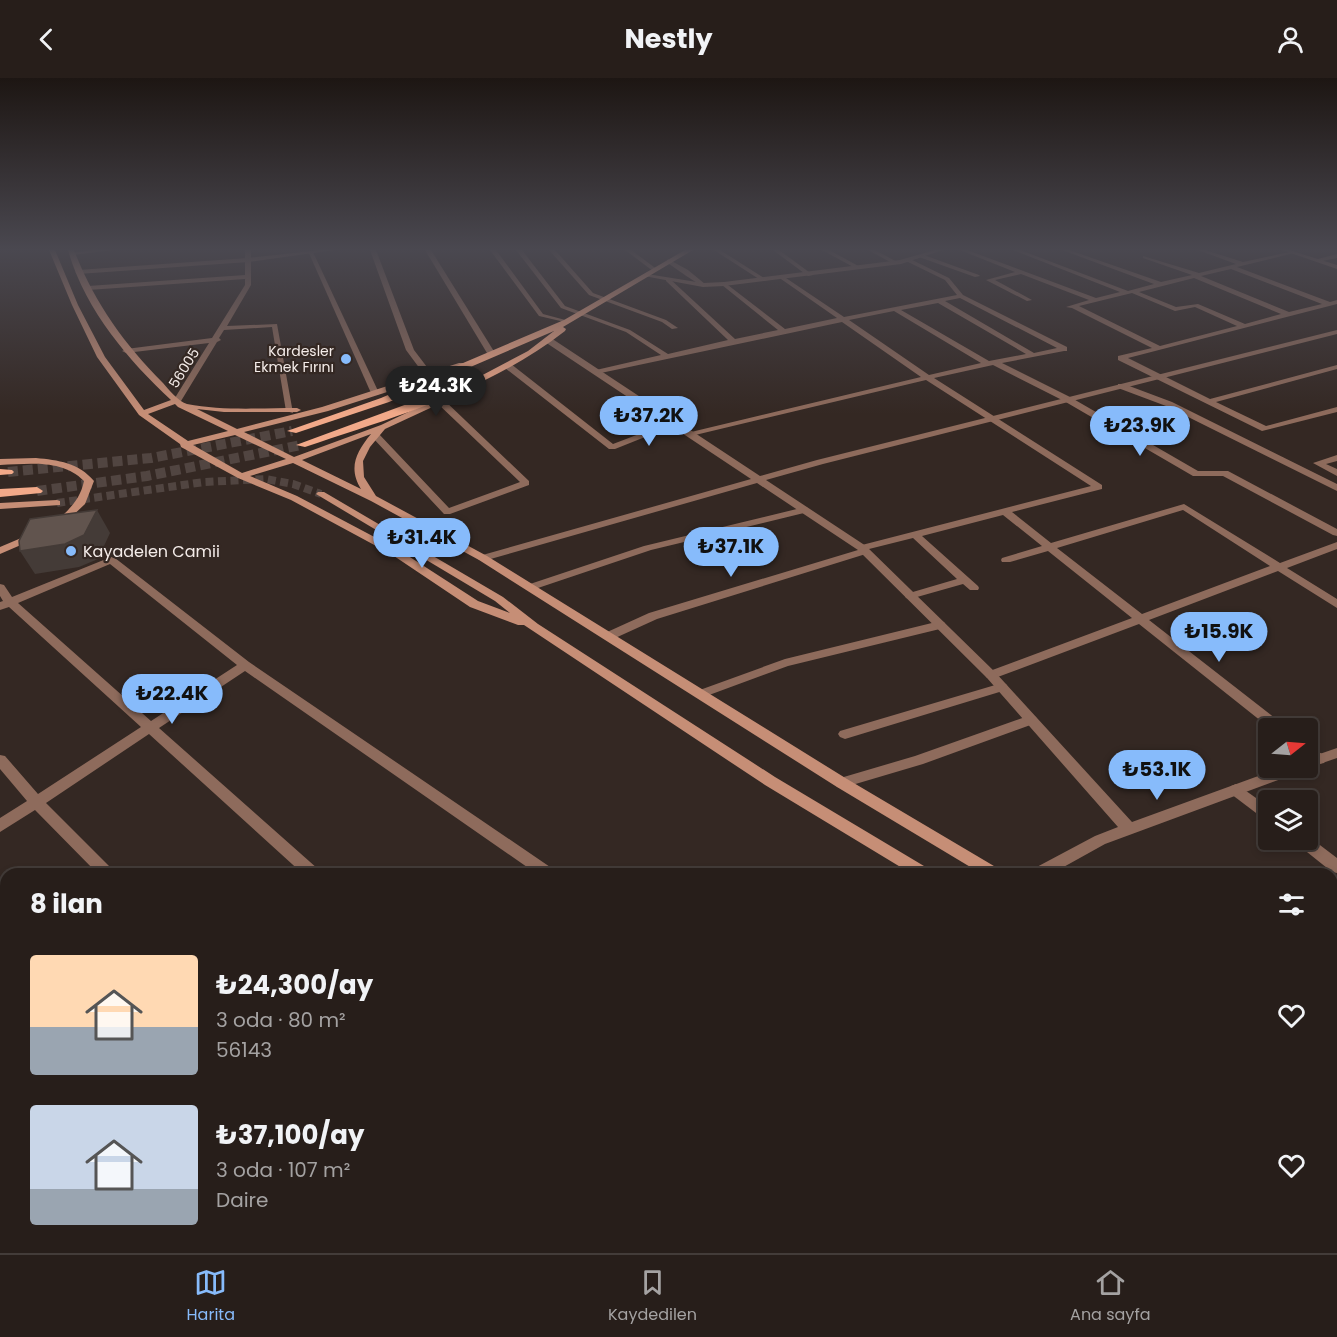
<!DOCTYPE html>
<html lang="tr">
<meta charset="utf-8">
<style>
body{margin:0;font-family:Poppins,sans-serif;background:#2f2723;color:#f1f3f6;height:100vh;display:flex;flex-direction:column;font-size:22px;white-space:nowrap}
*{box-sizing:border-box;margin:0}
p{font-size:20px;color:#a4a2a2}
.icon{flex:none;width:33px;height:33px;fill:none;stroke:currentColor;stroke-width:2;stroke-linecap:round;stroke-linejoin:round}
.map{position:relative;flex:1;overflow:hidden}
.panel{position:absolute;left:0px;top:790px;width:1338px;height:386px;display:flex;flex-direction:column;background:#271e1a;border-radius:18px 18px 0 0;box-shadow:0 3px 9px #0003,0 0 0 2px #433c39}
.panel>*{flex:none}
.needle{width:39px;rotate:73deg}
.fabs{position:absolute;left:1258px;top:640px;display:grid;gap:12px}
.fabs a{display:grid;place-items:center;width:60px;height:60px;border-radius:6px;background:#271e1a;box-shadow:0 3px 9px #0003,0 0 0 2px #433c39;font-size:30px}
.price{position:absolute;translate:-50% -51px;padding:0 14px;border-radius:21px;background:#87bbfb;color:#111;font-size:20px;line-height:39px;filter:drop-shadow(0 2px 3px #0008)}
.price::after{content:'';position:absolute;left:50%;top:36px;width:18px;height:14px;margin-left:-9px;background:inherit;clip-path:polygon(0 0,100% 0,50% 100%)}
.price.current{background:#222;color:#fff}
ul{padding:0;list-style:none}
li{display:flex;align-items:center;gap:18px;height:150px;padding:0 30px}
li span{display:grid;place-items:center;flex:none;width:168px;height:120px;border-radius:6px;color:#555}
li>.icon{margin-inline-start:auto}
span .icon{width:72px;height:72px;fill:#fffc;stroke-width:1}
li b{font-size:26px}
h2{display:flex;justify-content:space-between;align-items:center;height:72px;padding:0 30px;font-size:26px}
header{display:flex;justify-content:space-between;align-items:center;height:78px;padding:0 30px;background:#271e1a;font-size:27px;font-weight:700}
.tabs{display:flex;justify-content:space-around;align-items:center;height:84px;border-top:2px solid #433c39;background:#271e1a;font-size:16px;color:#a4a2a2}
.tabs a{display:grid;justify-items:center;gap:3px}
.tabs .current{color:#87bbfb}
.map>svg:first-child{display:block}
</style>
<header><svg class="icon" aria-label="back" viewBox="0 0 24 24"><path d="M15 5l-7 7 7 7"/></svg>Nestly<svg class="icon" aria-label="person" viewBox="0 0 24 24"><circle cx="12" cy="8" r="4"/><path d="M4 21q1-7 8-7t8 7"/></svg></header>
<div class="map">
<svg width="1337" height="1175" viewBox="0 0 1337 1175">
<rect width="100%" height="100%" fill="#342823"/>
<polygon fill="#513427" points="6,946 6,1170 1147,1170 1154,1175 0,1175 0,947"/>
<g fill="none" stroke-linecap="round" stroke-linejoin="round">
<polyline stroke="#514541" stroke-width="8" stroke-dasharray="8 4.5" stroke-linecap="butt" points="57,425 204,404 266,401 293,406 321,416"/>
<g stroke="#514541" stroke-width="10" stroke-dasharray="10 5" stroke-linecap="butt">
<polyline points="8,394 151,380 292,353"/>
<polyline points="37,413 147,398 301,367"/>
</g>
<g fill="#8e6b5c" fill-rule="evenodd">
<polygon points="94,172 114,172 72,177 69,175"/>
<polygon points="245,172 251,172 251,207 227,248 277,246 293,335 286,333 272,249 224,252 219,260 221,262 217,264 181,323 177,325 173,323 209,265 126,275 122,273 126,271 212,260 245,207 245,201 88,212 85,210 88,208 245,197"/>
<polygon points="370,172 376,172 414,272 433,297 432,299 426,299 406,272"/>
<polygon points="425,172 431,172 495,275 494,277 487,275"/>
<polygon points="490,172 496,172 543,236 569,243 569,245 539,238"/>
<path d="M516,172H522L565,228L630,252L668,276L728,262L666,203V201H670L735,261L778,252L722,207V205L724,204L785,251L837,240L781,201V199L783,198L844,239L957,217L945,202L906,183L908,180L949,200L963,217L1067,269V273H1064L1002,285L1070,319L1198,393H1228L1337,451V458L1333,457L1223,398H1193L1064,323L993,287L934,300L1102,407V411L1012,434L1051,465L1184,426L1280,485L1337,464V471L1287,490L1337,521V530L1278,493L1149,542L1285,648L1286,651H1271L1139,546L995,600H987L985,597L987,594L1132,540L1048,473L1010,484H1002L1001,482L1002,480L1042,468L1003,437L922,458L978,508L979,510L978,512H970L963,506L910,521L906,520L905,518L906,516L957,501L913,460L869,471V475L657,541L613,561H605L603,558L605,555L649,535L858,472V468L1091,408L926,302L691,358V354L921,299L842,244L596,296V292L661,277L626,254L561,230ZM960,220L1057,270L1034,275L945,223ZM938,225L1026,276L989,283L901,232ZM894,233L981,285L929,297L849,242ZM1183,432L1270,488L1142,536L1057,470Z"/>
<polygon points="549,172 555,172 593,215 666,242 678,250 672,251 662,244 589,217"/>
<polygon points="714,172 720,172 767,202 762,203"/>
<polygon points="773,172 779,172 813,197 808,198"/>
<polygon points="822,172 829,172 862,190 857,191"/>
<polygon points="868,172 875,172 899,185 894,186"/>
<path d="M960,172H967L1096,220L1120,214L1013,172H1020L1128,213L1154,206L1062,172H1069L1161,204L1192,197L1143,180V178L1199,195L1236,186L1198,172H1205L1243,184L1294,173V175L1237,189L1330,224L1337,222V226L1128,280L1210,321L1337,287V291L1216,324L1266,348L1337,329V334L1262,353L1118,282V278L1152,270L1072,230L1066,229L1089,222L1021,196L995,202L1032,222L1027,223L986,202L1015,194ZM1231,191L1322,226L1289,234L1201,198ZM1194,200L1281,236L1245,246L1198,226L1176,229L1139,214ZM1132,215L1175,233L1195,229L1237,248L1160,268L1079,228Z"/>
<polygon points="308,173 313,174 379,315 378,317 371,315"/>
<polygon points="921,176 979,197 980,198 975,199 919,179"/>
<polygon points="1337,176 1337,180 1317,184 1314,182"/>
<path d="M668,181L688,192L705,206V208C699,208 674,189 666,184Z"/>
<polygon points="505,286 511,286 613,366 673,343 680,345 615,371 609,371 505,290"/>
<polygon points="1118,306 1124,306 1172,324 1337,406 1337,413 1166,328 1118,310"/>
<polygon points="437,321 443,321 529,403 529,407 450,436 444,436 372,359 372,355 378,355 449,430 520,404 437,325"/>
<polygon points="1337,377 1337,383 1326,386 1337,391 1337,398 1313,385"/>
<polygon points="805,429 808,430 808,434 651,472 535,511 531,512 526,509 527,507 644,468"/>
<path d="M111,479L115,480L249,584L553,791L555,796H537L245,593L159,650L318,791L320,796H303L149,656L46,725L112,791L114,796H98L35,732L0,754V740L27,723L0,691V677L5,678L38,716L141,649L9,529L0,532V524L3,523L0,518V506L4,507L12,519ZM110,486L237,587L151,643L18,525Z"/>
<polygon points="940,543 944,544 946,547 944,550 788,588 701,620 697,619 695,616 697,613 785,581"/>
<polygon points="1002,605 1006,606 1008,609 1006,612 845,661 840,659 838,656 840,653"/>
<polygon points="1031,637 1036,639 1037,642 1036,645 923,686 842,710 837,709 835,705 837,701 915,678"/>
<polygon points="1308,668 1324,677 1326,681 1324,685 1319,686 1308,680"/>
<polygon points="1236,706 1269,729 1269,743 1264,741 1231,716 1229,712 1231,708"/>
<polygon points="1308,758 1337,780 1337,795 1332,794 1297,766 1295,762 1308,762"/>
<polygon points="6,904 6,920 0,922 0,906"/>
<polygon points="1337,946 1337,972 1332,974 1332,948"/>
<polygon points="1212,1170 1238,1170 1240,1175 1214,1175"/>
</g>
<g fill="#8e6b5c" fill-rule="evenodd">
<polygon points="321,172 335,172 248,184 78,196 75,194 78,192 248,180"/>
<polygon points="625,172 631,172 658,192 653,193"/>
<polygon points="935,172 943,172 901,186 724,208 703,209 644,198 647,196 703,205 724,204 900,182"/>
<polygon points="1282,172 1289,172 1337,187 1337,191"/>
<polygon points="1337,252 1337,256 823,386 766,402 866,468 995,594 1132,744 1280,690 1302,690 1300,694 1105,766 1051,796 1030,796 1033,791 1095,758 1118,749 987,600 858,472 757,405 487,482 479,482 478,480 479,478 751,401 545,264 545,260 551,260 760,398 817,382"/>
<polygon points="1337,670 1337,680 1308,690 1307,690 1308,680"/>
</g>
<g fill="#c68e76" fill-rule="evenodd">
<path d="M49,172H55L78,227L105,279L144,332L171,322C128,282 84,230 68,172H74C94,224 124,266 163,305C168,311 179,324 187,326C222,333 261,330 297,330L301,332L297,334H224L197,331L237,351L322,329L459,285H465V289L328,333L244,354L294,379L381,347L463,308H469V312L385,351L370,369L363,383L364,399L376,418L487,478L847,701L999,791L1001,796H982L837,709L479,482L371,423L293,385L250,398L297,418L399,472L478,523L510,535L495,523L316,416L318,414H324L503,519L538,546L775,699L929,791L932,796H912L765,707L524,547H518L470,529L391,476L291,422L238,400L181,369L180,366L139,337L97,279L72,227ZM175,326L178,329L228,353L188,363L148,336ZM371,356C356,374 348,390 361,411L302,382ZM235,357L286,381L242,395L193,367Z"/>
<path d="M36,380C58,382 79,385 94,403L85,426L65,445H59L57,443C70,430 80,422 84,403C62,381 29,386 0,387V381Z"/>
<polygon points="57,422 60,423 60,427 0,431 0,425"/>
<polygon points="33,455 37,456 37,460 0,476 0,469"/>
<polygon points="1332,984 1337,986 1337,1005 1332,1003"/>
<polygon points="1332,1047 1337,1049 1337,1068 1332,1066"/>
</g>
<g fill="#f2a989" fill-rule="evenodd">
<path d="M685,172H693L563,249L566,251L565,253C489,312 395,339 305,369L296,367L475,301L528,273L554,253L389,324L296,355L287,353L381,320L564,242Z"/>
<polygon points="0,391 12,392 14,394 12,396 0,397"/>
<polygon points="37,409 43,413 41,415 0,419 0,411"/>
</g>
</g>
<polygon fill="#443b37" points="97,432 110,455 98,481 79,489 35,496 20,473"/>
<polygon fill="#61544e" stroke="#443b37" stroke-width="1.5" points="97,432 84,457 65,466 20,473 19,463 30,441"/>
<linearGradient id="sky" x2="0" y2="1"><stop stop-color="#1d1613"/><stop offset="0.51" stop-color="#4a4850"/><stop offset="1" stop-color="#4a4850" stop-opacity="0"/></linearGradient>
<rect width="1337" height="336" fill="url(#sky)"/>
<g fill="#87bbfb" stroke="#342823" stroke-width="2">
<circle cx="346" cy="281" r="6"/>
<circle cx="71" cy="473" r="6"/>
</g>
<g text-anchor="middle" stroke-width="4.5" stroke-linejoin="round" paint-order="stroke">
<g font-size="14" fill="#f4ece9" stroke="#342823" text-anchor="end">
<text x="334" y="278">Kardesler<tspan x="334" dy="16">Ekmek Fırını</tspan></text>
</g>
<g font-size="14" fill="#f4ece9" stroke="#342823">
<text transform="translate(184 290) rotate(-58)" y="5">56005</text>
</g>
<g font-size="16" fill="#f4ece9" stroke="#342823" text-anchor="start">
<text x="83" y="479">Kayadelen Camii</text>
</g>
</g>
</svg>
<div class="fabs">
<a><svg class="needle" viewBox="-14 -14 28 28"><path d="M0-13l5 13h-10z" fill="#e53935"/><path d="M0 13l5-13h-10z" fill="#a4a2a2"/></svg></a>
<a><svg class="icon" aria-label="layers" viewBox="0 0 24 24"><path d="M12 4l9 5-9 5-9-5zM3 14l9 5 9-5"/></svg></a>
</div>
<b class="price current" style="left:436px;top:339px">₺24.3K</b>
<b class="price" style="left:649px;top:369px">₺37.2K</b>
<b class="price" style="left:1140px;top:379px">₺23.9K</b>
<b class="price" style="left:422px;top:491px">₺31.4K</b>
<b class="price" style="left:731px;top:500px">₺37.1K</b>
<b class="price" style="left:1219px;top:585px">₺15.9K</b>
<b class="price" style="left:172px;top:647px">₺22.4K</b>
<b class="price" style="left:1157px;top:723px">₺53.1K</b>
<section class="panel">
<h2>8 ilan<svg class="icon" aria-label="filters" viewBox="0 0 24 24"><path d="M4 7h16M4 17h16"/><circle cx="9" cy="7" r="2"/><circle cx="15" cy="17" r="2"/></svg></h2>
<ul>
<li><span style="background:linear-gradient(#ffd9b3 60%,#9aa5b1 0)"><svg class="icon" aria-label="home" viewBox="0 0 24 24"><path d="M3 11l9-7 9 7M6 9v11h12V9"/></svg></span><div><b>₺24,300/ay</b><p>3 oda · 80 m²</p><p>56143</p></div><svg class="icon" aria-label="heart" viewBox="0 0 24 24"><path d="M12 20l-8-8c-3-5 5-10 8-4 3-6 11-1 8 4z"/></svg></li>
<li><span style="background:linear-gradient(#c9d6e8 70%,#9aa5b1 0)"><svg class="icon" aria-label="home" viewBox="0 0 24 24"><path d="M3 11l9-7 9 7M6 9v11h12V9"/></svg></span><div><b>₺37,100/ay</b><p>3 oda · 107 m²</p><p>Daire</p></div><svg class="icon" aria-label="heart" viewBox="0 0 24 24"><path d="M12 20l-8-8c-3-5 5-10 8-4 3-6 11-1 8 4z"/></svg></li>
</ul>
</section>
</div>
<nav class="tabs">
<a class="current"><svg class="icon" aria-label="map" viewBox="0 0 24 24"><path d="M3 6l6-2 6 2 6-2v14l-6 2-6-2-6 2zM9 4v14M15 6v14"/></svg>Harita</a>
<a><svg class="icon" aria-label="saved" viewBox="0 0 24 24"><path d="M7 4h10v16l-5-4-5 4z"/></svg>Kaydedilen</a>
<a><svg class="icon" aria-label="home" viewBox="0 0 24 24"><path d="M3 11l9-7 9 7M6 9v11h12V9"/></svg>Ana sayfa</a>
</nav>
